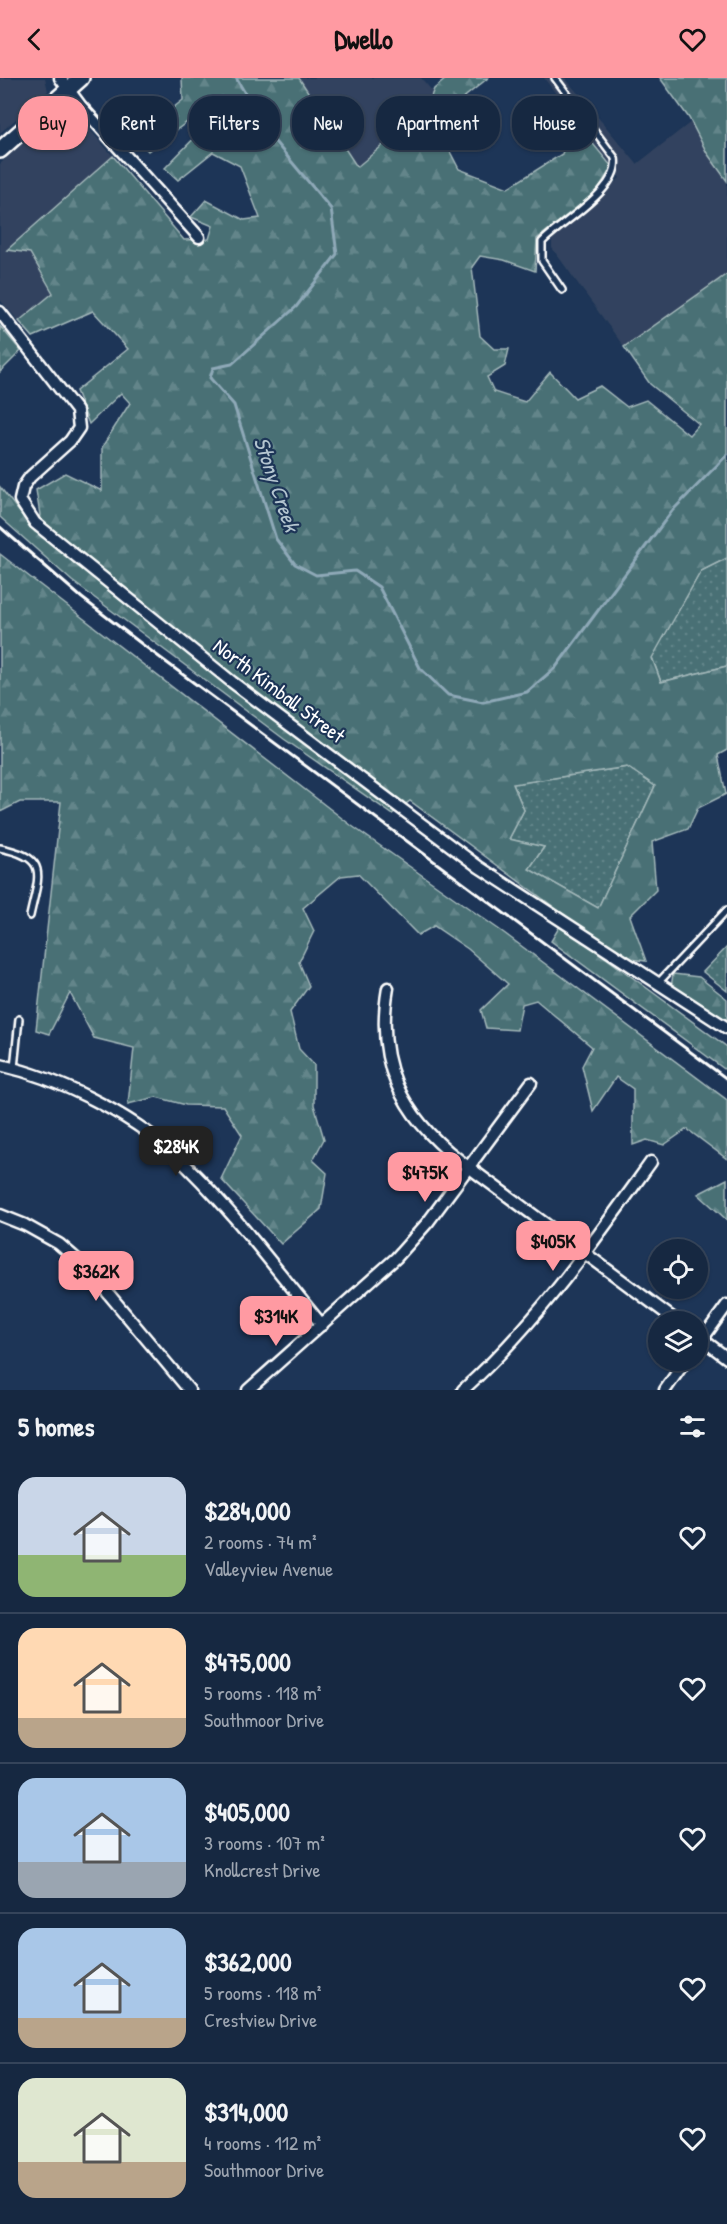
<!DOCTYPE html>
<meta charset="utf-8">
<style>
body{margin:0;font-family:"Patrick Hand",sans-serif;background:#23344c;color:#f1f3f6;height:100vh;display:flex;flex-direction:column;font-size:22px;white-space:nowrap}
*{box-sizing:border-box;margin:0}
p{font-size:20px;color:#9ea6b1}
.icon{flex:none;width:33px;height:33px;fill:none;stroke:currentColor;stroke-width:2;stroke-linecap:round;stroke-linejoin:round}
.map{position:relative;height:1312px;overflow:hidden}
.details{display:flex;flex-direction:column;background:#162841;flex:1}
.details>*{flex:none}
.guide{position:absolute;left:18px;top:18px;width:692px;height:54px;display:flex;gap:12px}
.buttons{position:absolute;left:648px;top:1161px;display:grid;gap:12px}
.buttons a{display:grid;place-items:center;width:60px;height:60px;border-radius:50%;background:#162841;box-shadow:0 2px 4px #0004,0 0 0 2px #35445a;font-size:30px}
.price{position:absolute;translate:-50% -51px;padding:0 14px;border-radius:12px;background:#ff9aa2;color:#111;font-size:20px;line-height:39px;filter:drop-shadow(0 2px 3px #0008)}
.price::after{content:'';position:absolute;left:50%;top:36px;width:18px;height:14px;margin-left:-9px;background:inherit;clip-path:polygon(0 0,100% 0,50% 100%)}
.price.selected{background:#222;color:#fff}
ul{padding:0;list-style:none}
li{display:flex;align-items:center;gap:18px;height:150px;padding:0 18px}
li+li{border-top:2px solid #35445a}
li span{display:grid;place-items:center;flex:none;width:168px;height:120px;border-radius:18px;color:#555}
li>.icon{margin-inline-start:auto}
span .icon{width:72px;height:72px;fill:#fffc;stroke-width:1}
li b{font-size:26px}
h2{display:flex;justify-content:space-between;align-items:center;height:72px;padding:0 18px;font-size:26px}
.chip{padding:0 21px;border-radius:24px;background:#162841;box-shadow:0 2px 4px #0004,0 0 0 2px #35445a;font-size:21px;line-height:54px}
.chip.selected{background:#ff9aa2;color:#111}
header{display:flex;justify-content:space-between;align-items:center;height:78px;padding:0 18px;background:#ff9aa2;color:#111;font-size:27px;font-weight:700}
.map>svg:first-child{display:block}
</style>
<header><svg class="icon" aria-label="back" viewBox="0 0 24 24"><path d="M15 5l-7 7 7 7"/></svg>Dwello<svg class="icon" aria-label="heart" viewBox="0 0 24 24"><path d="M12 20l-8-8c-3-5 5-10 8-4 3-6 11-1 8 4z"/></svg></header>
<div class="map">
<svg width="727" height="1312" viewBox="0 0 727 1312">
<defs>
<pattern id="green-dots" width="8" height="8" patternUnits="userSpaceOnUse" patternTransform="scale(1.5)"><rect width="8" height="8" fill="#487075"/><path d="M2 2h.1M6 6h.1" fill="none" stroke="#63858a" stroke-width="1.8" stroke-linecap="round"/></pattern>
<pattern id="forest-firs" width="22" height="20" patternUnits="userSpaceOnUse" patternTransform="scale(1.5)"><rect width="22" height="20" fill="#487075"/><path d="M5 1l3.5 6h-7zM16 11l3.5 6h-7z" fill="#63858a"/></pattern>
</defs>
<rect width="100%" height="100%" fill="#1d3557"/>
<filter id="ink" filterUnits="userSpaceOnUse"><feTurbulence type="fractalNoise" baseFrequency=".0167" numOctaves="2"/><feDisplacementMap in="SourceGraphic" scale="12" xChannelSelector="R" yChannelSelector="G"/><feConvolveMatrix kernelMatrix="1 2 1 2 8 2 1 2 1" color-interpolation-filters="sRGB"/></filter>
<g filter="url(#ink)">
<g fill="#32435e">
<polygon points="0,0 45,0 48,13 0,55"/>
<polygon points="299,0 421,0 433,14 426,31 357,89"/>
<polygon points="544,0 565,0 637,86 691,44 707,75 727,103 727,196 624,269 552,170 552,158 620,100"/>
<polygon points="64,27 69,28 113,78 7,171 30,175 53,215 19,243 0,222 0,86"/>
</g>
<g fill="url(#green-dots)" stroke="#a4b8ba" stroke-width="1.5">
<polygon points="727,480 727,588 661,604 652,579 701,493"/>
<polygon points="628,689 655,708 598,830 529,791 544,769 509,761 524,732 513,706"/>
<polygon points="727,869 727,913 703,894"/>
</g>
<g fill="url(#forest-firs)" stroke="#a4b8ba" stroke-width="1.5" fill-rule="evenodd">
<path d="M182,0H299L357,89L426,31L434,11L447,0H488L456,26L446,66L459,91L508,110L562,76L567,61L585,56L612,89L596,114L537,161L535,193L504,182L480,178L472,189L480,258L494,271H509L505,288L487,299L494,314L525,324L550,294L575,320L600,308L627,329L646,322L689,357L699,346L650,306L624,269L727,196V480L701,493L652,580L661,604L727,588V672L718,677L726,716L698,730L688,751L652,764L656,812L630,838L646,883L602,877L727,969V993L551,863L566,838L410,723L392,736L284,661L72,503L0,439V409L35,454L40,437L36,412L65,395L102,413V369L130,325L121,315L89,346L76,313L128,271L93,233L33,259L19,243L53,215L30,175L7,172L113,78L184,162L209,161L213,148L191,139L206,122L244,142L260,140L240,88L213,74L178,102L165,90L204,50L198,36L148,73L136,59L183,22ZM627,689L655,708L598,830L529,791L544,769L509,761L524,732L513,706Z"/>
<polygon points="660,0 727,0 727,103 707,75 689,40"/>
<polygon points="0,248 21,273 0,294"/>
<polygon points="0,476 352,748 504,855 727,1022 727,1081 687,1051 664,1067 647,1062 633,1067 633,1011 616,999 593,1033 582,988 592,969 536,922 522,926 517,952 486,950 481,932 508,906 468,871 434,848 418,857 358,796 341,798 303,830 314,853 299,884 309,908 290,934 299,971 314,987 314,1027 324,1061 313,1082 327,1095 321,1131 281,1166 221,1101 242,1057 223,1028 186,1027 156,1019 128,1026 134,970 94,960 70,915 49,956 36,952 61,724 20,724 0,734"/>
<polygon points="673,896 699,899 727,921 727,942 671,910"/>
<polygon points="727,1101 727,1142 698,1116"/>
</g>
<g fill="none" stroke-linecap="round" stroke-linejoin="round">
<polyline stroke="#8fa9b8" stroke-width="3" points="236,0 271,59 331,131 337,176 296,229 232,286 213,290 210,300 234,327 276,461 295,486 316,497 355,493 379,509 420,590 448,617 483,624 527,614 556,589 672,433 727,377"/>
<defs>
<g id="service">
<path d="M555,0L615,80C621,111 562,143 542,164V183L562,212"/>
<path d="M0,770C50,780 39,796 30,838"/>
<polyline points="658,905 727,832"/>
<polyline points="14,990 19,941"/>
</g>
<g id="minor">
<polyline points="60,0 80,27 199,159"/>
<polyline points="0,234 77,333 79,350 70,363 30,399 23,409 20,422 35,445 232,604 479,789 727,950"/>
<path d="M388,910C375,984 401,1037 459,1082L678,1244"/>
<path d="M0,987C58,1000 129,1035 173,1075C228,1126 274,1189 322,1247"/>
<polyline points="0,1137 25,1147 59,1166 87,1190 189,1312"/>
<polyline points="698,1258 727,1280"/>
<polyline points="698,1267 727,1227"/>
<polyline points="248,1312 396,1180 428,1144 531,1005"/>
<path d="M463,1312C537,1245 593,1165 651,1084"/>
<polyline points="665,1312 686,1282"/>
</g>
<polyline id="secondary" points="0,72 81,0"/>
</defs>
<use href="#service" stroke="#fff" stroke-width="10"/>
<use href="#minor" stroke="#fff" stroke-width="15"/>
<use href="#secondary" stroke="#fff" stroke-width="20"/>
<use href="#service" stroke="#1d3557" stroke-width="5"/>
<use href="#minor" stroke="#1d3557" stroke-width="10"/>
<use href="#secondary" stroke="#1d3557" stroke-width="15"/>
<polyline stroke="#fff" stroke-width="3" points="0,449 82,520 143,567 727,1001"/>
</g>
</g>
<g text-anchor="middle" stroke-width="4.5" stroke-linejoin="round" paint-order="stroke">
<g font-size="21" fill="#fff" stroke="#1d3557">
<text transform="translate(279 613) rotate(37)" y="7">North Kimball Street</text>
</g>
<g font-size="22" font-style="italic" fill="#b4c5d0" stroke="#1d3557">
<text transform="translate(277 406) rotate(71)" y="8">Stony Creek</text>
</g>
</g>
</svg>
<div class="buttons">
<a><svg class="icon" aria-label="locate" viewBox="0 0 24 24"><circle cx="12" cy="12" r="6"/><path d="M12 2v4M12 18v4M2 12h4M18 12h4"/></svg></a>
<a><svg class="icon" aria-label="layers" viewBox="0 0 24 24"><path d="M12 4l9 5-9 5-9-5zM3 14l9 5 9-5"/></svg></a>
</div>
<b class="price selected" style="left:176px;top:1099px">$284K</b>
<b class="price" style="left:425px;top:1125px">$475K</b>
<b class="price" style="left:553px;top:1194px">$405K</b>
<b class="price" style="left:96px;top:1224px">$362K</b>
<b class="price" style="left:276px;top:1269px">$314K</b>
<div class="guide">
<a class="chip selected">Buy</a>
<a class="chip">Rent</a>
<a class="chip">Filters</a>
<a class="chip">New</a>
<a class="chip">Apartment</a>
<a class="chip">House</a>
</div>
</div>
<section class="details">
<h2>5 homes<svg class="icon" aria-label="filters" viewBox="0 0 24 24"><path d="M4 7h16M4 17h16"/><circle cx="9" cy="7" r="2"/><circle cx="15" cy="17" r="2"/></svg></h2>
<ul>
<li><span style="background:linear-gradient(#c9d6e8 65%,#8fb573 0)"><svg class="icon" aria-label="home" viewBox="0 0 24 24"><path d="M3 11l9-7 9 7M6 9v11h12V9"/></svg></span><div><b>$284,000</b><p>2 rooms · 74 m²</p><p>Valleyview Avenue</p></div><svg class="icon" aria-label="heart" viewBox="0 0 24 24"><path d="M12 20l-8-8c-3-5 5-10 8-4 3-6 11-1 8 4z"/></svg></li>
<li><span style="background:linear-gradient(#ffd9b3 75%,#b9a48a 0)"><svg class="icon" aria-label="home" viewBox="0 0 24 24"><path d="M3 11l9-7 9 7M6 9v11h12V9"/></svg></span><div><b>$475,000</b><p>5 rooms · 118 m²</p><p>Southmoor Drive</p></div><svg class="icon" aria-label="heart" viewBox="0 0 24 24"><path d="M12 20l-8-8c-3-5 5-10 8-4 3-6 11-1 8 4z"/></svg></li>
<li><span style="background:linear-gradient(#a9c7e8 70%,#9aa5b1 0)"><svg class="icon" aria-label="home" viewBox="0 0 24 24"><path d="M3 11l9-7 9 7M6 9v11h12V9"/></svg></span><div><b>$405,000</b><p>3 rooms · 107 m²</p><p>Knollcrest Drive</p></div><svg class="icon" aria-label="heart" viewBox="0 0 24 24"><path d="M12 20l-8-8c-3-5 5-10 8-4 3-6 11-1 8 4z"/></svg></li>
<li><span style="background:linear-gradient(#a9c7e8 75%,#b9a48a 0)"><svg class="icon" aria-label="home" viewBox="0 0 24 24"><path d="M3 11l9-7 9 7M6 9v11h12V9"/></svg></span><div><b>$362,000</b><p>5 rooms · 118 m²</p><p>Crestview Drive</p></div><svg class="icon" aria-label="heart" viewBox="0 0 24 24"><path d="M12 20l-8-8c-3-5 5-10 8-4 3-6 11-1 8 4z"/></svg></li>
<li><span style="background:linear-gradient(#dfe7d0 70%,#b9a48a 0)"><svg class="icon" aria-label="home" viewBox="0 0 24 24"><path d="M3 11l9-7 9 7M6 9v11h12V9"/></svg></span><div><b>$314,000</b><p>4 rooms · 112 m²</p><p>Southmoor Drive</p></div><svg class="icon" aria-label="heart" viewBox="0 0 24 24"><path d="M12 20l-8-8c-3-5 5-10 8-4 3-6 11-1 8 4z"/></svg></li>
</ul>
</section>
